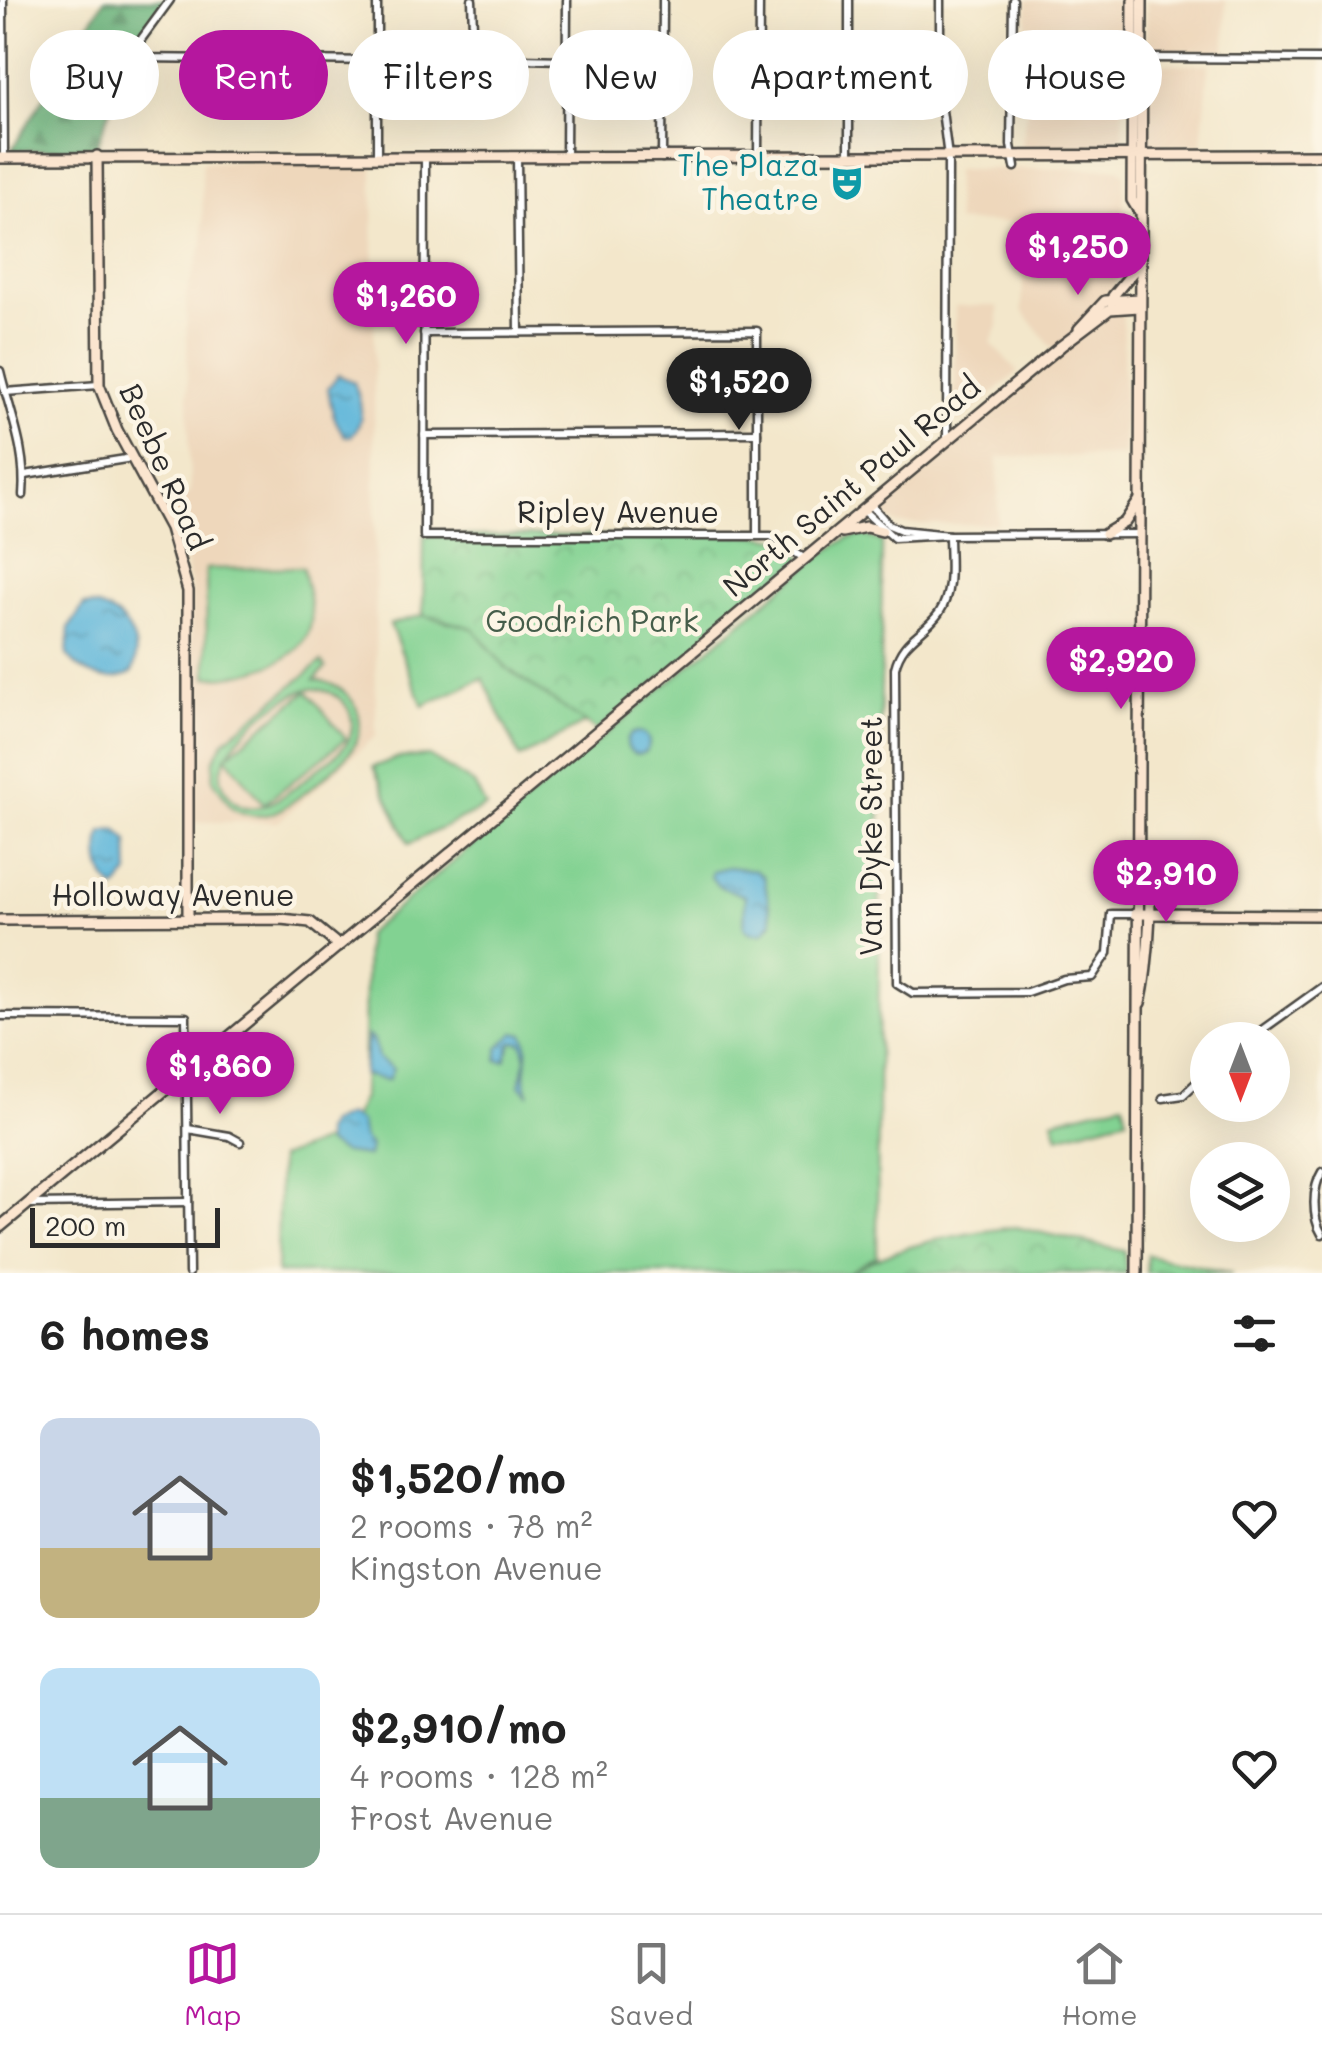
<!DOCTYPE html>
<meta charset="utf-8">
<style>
body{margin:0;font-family:Mali,sans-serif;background:#f2f2f2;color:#222;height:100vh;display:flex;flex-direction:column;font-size:38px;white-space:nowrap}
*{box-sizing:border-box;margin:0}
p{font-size:32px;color:#767676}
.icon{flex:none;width:55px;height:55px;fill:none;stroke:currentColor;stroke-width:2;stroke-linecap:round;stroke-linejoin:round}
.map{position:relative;height:1273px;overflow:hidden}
.drawer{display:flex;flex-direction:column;background:#fff;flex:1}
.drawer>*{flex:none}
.hud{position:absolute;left:30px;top:30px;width:1262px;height:90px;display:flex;gap:20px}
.needle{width:65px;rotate:180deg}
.controls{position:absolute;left:1190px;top:1022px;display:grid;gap:20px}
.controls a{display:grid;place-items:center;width:100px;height:100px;border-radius:50%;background:#fff;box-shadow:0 10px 40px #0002;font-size:50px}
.scale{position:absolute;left:30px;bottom:25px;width:190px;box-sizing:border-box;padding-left:10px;border:5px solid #2b2b2b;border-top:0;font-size:28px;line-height:35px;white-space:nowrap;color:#2b2b2b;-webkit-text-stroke:8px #fcf5e5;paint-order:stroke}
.price{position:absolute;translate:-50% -85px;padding:0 22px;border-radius:35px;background:#b5179e;color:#fff;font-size:32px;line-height:65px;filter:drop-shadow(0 2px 5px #0008)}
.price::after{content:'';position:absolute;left:50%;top:60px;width:30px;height:22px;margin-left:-15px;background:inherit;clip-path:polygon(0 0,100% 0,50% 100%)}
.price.active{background:#222;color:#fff}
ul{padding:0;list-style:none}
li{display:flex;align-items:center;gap:30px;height:250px;padding:0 40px}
li span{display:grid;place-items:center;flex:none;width:280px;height:200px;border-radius:20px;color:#555}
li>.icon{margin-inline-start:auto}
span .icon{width:120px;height:120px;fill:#fffc;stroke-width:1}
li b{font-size:42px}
h2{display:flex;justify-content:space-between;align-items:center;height:120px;padding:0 40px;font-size:42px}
.tag{padding:0 35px;border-radius:45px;background:#fff;box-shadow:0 10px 40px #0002;font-size:35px;line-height:90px}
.tag.active{background:#b5179e;color:#fff}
.dock{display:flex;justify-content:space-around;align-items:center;height:140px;border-top:2px solid #e0e0e0;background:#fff;font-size:28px;color:#767676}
.dock a{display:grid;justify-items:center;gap:5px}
.dock .active{color:#b5179e}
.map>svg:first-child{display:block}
</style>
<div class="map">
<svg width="1322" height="1273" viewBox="0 0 1322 1273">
<defs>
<pattern id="forest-firs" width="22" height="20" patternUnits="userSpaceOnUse" patternTransform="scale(2.5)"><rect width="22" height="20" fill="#69b47c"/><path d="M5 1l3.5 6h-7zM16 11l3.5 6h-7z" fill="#579366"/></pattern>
<pattern id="park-crowns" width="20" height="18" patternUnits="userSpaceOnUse" patternTransform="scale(2.5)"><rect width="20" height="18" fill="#82d292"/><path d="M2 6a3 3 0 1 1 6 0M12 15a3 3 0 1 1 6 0" fill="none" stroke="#70b47e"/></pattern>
<pattern id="water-ripples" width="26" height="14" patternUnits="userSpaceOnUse" patternTransform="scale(2.5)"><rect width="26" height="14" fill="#5db6da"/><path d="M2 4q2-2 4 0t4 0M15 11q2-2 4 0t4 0" fill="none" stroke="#4d94b1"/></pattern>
</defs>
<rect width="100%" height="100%" fill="#fcf5e5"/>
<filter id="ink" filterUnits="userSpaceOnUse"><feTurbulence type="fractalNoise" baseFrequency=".01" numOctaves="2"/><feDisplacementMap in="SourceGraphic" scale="20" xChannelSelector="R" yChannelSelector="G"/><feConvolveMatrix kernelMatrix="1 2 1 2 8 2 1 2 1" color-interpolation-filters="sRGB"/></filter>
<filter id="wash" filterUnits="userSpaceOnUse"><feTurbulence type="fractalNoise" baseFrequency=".0048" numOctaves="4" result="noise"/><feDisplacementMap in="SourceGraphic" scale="40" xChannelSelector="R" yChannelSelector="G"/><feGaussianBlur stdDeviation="2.25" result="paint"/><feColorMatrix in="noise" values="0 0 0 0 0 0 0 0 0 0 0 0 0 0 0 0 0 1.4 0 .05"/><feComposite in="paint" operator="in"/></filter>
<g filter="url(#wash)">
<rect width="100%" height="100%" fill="#f3e7cb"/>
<g fill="#eed7bb">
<polygon points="1027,0 1123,0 1123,147 1021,147 1027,108"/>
<polygon points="1147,0 1226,0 1225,51 1146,50"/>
<polygon points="1147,64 1209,64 1202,145 1147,146"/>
<polygon points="373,160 376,736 278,822 190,822 191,588 187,566 166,513 190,492 186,295 203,243 202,162"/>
<polygon points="1119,168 1124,174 1123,220 1115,288 1123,295 1124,456 998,457 998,524 897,524 885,517 882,505 1058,356 1022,310 1023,276 1054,275 1053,223 956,222 955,169"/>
<polygon points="955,306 998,306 998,326 991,343 1018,372 960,422 955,421"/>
</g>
<g fill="#82d292" stroke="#567e5e" stroke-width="2.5" fill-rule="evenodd">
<polygon points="864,535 882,541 877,1256 847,1273 277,1273 279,1158 346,1133 363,1097 366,934 823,554 848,538"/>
<path d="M303,567C305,584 313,606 311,622C306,664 240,678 207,677L206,569Z"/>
<polygon points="423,615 473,628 594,718 520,758 483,678 423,706 390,624"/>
<path d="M321,662L326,668L314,680C346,682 372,713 354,746C345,763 289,808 270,814C256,818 244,815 232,808L213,780L214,759L224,741ZM308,689C335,686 361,710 349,739C342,753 326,762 315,771C287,794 241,836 221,779C218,746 278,698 308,689Z"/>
<polygon points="307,691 346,739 264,804 226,756"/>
<polygon points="429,756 474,784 486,807 409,844 373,767 397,758"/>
<polygon points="1123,1102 1127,1118 1058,1136 1053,1120"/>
</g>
<polygon fill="url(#forest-firs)" stroke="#4a7054" stroke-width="2.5" points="104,0 169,0 131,51 96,148 11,151"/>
<g fill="url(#park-crowns)" stroke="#567e5e" stroke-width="2.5">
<polygon points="757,535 783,540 805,559 597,731 505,667 473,628 423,615 424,536"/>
<path d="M1016,1227L1124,1251L1126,1273H847C899,1244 957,1234 1016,1227Z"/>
<polygon points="1147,1255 1232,1273 1146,1273"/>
</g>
<g fill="url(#water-ripples)" stroke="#447082" stroke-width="2.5">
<path d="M338,375L354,382C361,401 367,420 351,436H345C333,420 331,408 328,388Z"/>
<path d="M84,605C120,606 146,638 132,673C108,685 82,675 67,655L69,628Z"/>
<circle cx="638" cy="743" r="11"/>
<path d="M116,829L128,841L129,874L116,889C99,879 96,851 102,832Z"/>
<polygon points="728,867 755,870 764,877 772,922 763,933 751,933 744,928 745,896 718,886 711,877 712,871"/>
<path d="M514,1033L524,1034C533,1054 519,1075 529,1095L520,1085L526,1058L522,1042H512L505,1061L497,1060L499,1047Z"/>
<polygon points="368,1036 374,1040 378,1058 393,1069 388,1080 363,1075"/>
<polygon points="348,1115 360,1122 363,1138 370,1146 368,1156 344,1153 326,1144 324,1132 329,1123"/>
</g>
</g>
<g filter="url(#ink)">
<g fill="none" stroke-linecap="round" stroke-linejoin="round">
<defs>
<g id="street">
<polyline points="3,0 4,158"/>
<polyline points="170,0 137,45 140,58 377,61"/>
<polyline points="472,0 474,58 567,60"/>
<polyline points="940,0 940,95 948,157 947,440"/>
<polyline points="1013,0 1011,145 1015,167"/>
<polyline points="1138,58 1322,59"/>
<polyline points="758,157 759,0"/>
<polyline points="849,157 849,0"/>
<polyline points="377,158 377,0"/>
<polyline points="425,158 424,536 771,536 805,559"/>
<polyline points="517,158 519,332"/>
<polyline points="566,158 567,0"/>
<polyline points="662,158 663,0"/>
<polyline points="376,309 424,325"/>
<polyline points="424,333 757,331 757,535"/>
<path d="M0,371C10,413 27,451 23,495"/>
<polyline points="5,392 99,385"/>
<polyline points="424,435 757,433"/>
<polyline points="25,475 132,458"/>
<polyline points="871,505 889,525 901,530 949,535 1140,534"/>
<polyline points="864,511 894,538 948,535"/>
<path d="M949,535C949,560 954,591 939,613C923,635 902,639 895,668L897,983L913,993L1027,992L1064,979L1092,977L1108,953L1111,914H1135"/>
<polyline points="0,1016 186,1017 189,1273"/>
<polyline points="1248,1040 1322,987"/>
<polyline points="1163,1098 1183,1095 1208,1072"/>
<polyline points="188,1129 229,1136 240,1142"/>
<path d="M1322,1172C1312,1188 1312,1218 1322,1234"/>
<polyline points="30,1204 188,1202"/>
</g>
<g id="secondary">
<polyline points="1133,0 1132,200 1138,210"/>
<polyline points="97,156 99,385 117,430 170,528 188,591 188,919"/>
<polyline points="0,158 1322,155"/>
<polyline points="1113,296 1137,267"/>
<polyline points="1079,329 1105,301 1139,299"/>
<polyline points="842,532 866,527 882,531"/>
<polyline points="1105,534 1125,522 1139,501"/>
<polyline points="1135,914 1322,915"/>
<polyline points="0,920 281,919 310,922 338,945"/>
<path d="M1140,1003C1148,972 1157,872 1141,846"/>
<polyline points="0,1227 1061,346 1110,309 1139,307"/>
<polyline points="1137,1273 1142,0"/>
</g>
</defs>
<use href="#street" stroke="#494743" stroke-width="11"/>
<use href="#secondary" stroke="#494743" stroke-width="14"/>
<use href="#street" stroke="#fff" stroke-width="6"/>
<use href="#secondary" stroke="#fbe5cf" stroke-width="9"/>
</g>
</g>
<defs>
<symbol id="theatre-bare" viewBox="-9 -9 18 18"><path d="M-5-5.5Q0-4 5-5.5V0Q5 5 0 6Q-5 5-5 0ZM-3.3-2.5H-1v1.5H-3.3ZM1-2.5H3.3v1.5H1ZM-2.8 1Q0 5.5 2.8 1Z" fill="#0f9aa8" stroke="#fcf5e5" stroke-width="2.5" paint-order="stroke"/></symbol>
</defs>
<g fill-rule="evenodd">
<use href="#theatre-bare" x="822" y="158" width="50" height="50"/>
</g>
<g text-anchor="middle" stroke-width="9" stroke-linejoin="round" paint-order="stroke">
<g font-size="30" fill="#0d838f" stroke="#fcf5e5" text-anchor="end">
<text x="819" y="176">The Plaza<tspan x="819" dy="34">Theatre</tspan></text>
</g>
<g font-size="30" fill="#2b2b2b" stroke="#fcf5e5">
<text transform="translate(164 467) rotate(66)" y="10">Beebe Road</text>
<text transform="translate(852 487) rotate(-40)" y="10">North Saint Paul Road</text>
<text x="618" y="523">Ripley Avenue</text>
<text transform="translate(872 836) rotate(-90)" y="10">Van Dyke Street</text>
<text x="173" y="906">Holloway Avenue</text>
</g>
<g font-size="30" fill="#455d4a" stroke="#fcf5e5">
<text x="592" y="632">Goodrich Park</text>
</g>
</g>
</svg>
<div class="controls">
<a><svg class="needle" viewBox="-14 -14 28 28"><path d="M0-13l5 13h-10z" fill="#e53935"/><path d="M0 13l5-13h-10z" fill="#767676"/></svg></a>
<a><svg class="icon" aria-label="layers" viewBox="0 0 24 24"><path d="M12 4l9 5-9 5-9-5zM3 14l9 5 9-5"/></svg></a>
</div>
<div class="scale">200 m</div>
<b class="price" style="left:1078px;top:298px">$1,250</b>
<b class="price" style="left:406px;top:347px">$1,260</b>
<b class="price active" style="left:739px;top:433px">$1,520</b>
<b class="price" style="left:1121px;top:712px">$2,920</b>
<b class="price" style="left:1166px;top:925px">$2,910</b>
<b class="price" style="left:220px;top:1117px">$1,860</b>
<div class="hud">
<a class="tag">Buy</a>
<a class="tag active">Rent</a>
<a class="tag">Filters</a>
<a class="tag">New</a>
<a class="tag">Apartment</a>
<a class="tag">House</a>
</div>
</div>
<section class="drawer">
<h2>6 homes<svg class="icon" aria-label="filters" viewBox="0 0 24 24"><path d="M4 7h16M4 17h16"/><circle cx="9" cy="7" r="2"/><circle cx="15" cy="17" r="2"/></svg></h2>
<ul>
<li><span style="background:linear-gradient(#c9d6e8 65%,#c2b280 0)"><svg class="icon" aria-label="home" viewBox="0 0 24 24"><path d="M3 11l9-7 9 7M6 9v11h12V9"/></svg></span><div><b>$1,520/mo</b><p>2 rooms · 78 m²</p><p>Kingston Avenue</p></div><svg class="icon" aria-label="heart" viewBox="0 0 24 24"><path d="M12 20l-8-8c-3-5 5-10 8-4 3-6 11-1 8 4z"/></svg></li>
<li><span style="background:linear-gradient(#bfe0f5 65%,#7fa58c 0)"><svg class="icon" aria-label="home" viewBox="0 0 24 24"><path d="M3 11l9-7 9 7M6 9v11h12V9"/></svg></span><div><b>$2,910/mo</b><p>4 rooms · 128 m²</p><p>Frost Avenue</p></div><svg class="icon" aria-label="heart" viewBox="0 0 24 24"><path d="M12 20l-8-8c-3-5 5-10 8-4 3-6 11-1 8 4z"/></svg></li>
</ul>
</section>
<nav class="dock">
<a class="active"><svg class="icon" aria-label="map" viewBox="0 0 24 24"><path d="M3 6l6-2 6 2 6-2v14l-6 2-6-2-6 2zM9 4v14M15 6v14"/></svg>Map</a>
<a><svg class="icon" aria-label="saved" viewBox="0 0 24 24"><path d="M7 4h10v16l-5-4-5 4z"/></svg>Saved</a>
<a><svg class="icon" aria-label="home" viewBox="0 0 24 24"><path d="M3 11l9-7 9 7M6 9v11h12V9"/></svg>Home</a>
</nav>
